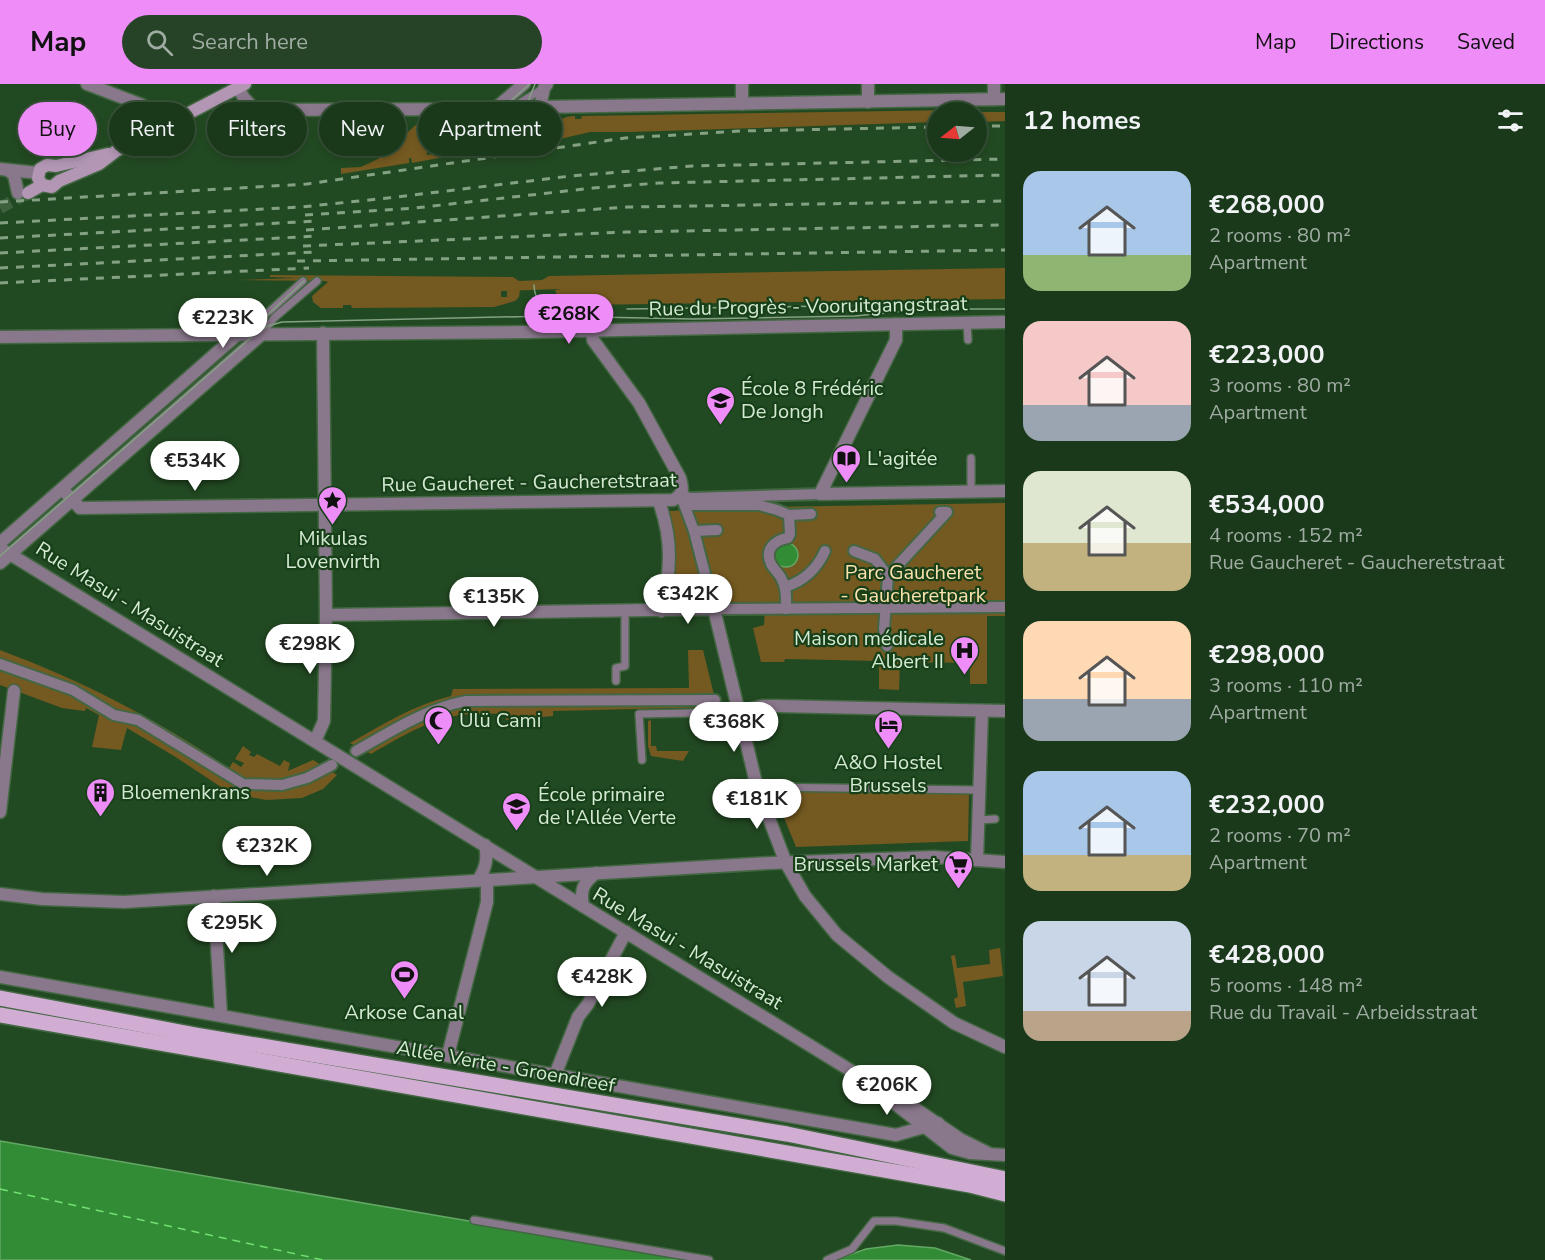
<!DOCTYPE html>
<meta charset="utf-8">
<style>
body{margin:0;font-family:"Nunito Sans",sans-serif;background:#274327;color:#f1f3f6;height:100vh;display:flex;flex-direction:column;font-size:22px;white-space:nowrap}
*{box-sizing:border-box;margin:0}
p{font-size:20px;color:#9faca2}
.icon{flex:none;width:33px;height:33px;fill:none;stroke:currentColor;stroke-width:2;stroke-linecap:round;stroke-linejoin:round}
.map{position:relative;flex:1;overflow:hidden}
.details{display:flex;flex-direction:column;background:#1a381a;width:540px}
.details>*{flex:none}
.hud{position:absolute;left:18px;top:18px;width:570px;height:54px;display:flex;gap:12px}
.needle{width:39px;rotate:253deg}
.fabs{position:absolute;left:927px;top:18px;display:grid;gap:12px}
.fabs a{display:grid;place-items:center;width:60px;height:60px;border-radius:50%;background:#1a381a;box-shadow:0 3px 9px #0003,0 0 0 2px #385239;font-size:30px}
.price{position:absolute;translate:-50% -51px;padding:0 14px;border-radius:21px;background:#fff;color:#222;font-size:20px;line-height:39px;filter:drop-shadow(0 2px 3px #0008)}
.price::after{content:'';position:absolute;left:50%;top:36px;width:18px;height:14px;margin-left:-9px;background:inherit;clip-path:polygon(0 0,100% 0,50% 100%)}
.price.on{background:#ee8cf8;color:#111}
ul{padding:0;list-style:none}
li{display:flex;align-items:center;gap:18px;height:150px;padding:0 18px}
li span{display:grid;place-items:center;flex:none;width:168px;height:120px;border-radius:18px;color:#555}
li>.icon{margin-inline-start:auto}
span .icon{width:72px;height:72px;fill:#fffc;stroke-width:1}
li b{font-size:26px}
h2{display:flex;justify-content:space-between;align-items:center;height:72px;padding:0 18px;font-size:26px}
.tag{padding:0 21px;border-radius:27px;background:#1a381a;box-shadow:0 3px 9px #0003,0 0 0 2px #385239;font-size:21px;line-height:54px}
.tag.on{background:#ee8cf8;color:#111}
header{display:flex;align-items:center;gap:36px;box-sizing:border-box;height:84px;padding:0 30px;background:#ee8cf8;color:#111}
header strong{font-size:28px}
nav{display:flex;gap:33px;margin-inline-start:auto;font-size:21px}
.search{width:420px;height:54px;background:#274327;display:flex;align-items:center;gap:15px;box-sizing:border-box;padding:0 21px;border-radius:33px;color:#9faca2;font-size:22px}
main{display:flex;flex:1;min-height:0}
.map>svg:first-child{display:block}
</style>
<header>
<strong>Map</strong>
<div class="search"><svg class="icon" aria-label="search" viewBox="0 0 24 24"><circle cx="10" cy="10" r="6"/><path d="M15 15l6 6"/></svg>Search here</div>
<nav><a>Map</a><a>Directions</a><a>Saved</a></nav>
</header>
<main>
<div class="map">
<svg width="1005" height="1176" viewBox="0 0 1005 1176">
<rect width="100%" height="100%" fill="#224a22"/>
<g fill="#745920">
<path d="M956,26L957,28H1005V37L977,38L976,28H938L937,38L630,48H590L560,55L559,52H557V56L487,65L412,79L411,74H409V79L341,90V84L361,83L378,75L418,39L430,53V62L426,71L503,62L555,52C555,38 561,32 575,32V35H581L582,32Z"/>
<polygon points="1005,184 1005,215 579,221 559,216 555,206 561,205 501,207 501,213 507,213 507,207 520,206 519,213 515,217 494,223 352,224 351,221 343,221 343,224 321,224 313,218 312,212 328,198 325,197 238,196 299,194 270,193 270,191 513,193 519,197 542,196 549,192"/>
<polygon points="1005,419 1005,532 987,532 987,600 970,600 970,579 900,578 899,606 879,605 879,577 785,575 784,578 761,578 753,544 764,541 765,523 668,524 672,476 669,427 768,423"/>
<path d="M0,566C85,598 154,634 229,684L233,678L241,683L244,679L235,675L243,662L251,668L249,671L254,673L257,670L280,682L284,676L290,679L288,687L313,676L337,691L323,705L302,714L266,716L244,712L224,705L174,672L127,644L121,666L92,663L99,631L86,624L85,627L62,624L0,601Z"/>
<path d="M688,566H703L717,623L553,627V632L506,636V630C494,630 483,629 472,630C436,631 402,652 371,670L350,659C383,640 414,621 451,612L453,605L689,604Z"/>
<polygon points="651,636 651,662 656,662 657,667 689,667 683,677 651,672 648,662 648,637"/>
<polygon points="773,707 969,709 968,757 796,763"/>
<polygon points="1000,864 1003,892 963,898 966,922 956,924 954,915 958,913 951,872 955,871 957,884 990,880 989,866"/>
</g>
<g fill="#328c35" stroke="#63a864" stroke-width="1.5">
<circle cx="786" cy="471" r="12"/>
<polygon points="0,1057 697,1176 0,1176"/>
<polygon points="898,1161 935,1164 971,1176 835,1176 866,1165"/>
</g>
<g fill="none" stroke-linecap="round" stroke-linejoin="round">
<polyline stroke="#71e071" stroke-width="1.5" stroke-dasharray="8 6" stroke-linecap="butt" points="0,1105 323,1176"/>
<polyline stroke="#3d623d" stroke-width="12" stroke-dasharray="12 6" stroke-linecap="butt" points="0,124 28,109"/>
<defs>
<g id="service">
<polyline points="467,66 513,23 544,4"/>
<polyline points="451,67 486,37 496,24"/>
<polyline points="967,239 968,256"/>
<polyline points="240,249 270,227 303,197"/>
<polyline points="262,250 274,234 317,197"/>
<polyline points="971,374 971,407"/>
<polyline points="616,597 616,584 625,582 625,528"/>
<polyline points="642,676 639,630 740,628"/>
<polyline points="757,703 979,706"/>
<polyline points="978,736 995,735"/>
<polyline points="474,1136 709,1176"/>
<polyline points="827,1176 852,1165 874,1137 896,1137 944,1144 1005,1167"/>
</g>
<g id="pedestrian">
<polyline points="681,412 694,447 714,525 1005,523"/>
<polyline points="681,412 691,414 820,410"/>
<polyline points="687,421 759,421 777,426 789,431 811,430"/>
<polyline points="694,447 717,446"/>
<polyline points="854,467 875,475 888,492 884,545 887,562"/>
<polyline points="888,492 947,428 940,428"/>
<path d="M785,503C804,497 817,485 825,467"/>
<path d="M786,525C786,515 787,504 782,496C780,490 774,486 771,480C764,465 775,456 788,454L790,450L789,431"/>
<polyline points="0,580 73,606 114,631 138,636 243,700 282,701 307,694 332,681"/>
<path d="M356,667C392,647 425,625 466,617L715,616"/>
</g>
<g id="minor">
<polyline points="87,0 142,21 156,46"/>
<polyline points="547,0 544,4 540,23 1005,15"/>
<polyline points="742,0 742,20"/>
<polyline points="868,0 868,18"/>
<polyline points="994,0 994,15"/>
<polyline points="238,4 244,14 255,26 471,25 496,24 524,0"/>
<polyline points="0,85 38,89"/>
<polyline points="8,86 14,91 18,109"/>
<polyline points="896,240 896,256 820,410 1005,407"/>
<polyline points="0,253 528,248 1005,238"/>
<path d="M62,405L80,424L673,416C684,410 683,405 680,394L639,319L593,256L592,246"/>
<path d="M659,418C673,456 671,488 661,527"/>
<polyline points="0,459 238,250"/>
<polyline points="0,464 871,999 882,1002 960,1055 988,1069"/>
<polyline points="0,479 262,250"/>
<polyline points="326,531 714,525 757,703 786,779 805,812 837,851 888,893 954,939 1005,963"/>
<polyline points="740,628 762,622 776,622 1005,627"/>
<polyline points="315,657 324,637 326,531 323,249"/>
<polyline points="0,728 14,607"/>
<polyline points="977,776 982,627"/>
<path d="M479,795C486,783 488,775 485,761"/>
<polyline points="0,810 42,815 124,818 770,779 934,773 1005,778"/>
<polyline points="214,812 221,931"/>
<path d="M583,822C580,806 583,799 596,789"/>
<polyline points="0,893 896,1051 938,1039"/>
<polyline points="448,971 487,818 487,795"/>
<polyline points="555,991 578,933 588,920 626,848"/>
<polyline points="894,1019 952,1064 970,1069 1005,1071"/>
</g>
<g id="secondary">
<polyline points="42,101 38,94 40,85 47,81 56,82 108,70"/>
<polyline points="28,109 42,101 52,103 59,97 99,80 116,67 245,0"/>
</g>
<g id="primary">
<polyline points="0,914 196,951 787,1050 1005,1095"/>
<polyline points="0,931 970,1101 1005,1110"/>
</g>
</defs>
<use href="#service" stroke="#426742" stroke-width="10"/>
<use href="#pedestrian" stroke="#426742" stroke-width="14"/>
<use href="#minor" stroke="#426742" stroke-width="15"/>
<use href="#secondary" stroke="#426742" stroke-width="15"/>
<use href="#primary" stroke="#426742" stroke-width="18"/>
<use href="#service" stroke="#89778b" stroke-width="7"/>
<use href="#pedestrian" stroke="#89778b" stroke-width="10"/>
<use href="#minor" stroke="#89778b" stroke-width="12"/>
<use href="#secondary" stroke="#b296b4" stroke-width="12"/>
<use href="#primary" stroke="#d1add4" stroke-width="15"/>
<g stroke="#84a283" stroke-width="1.5">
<polyline points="529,58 529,15 535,0"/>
<polyline points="452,67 530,0"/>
<path d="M534,201C534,216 545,226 558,230"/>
<polyline points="627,225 897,221"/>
<polyline points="252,245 304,197"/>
<polyline points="0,472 255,250 268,242 282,238 547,232 693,235 855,232 927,225 1005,225"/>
</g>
<g stroke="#84a283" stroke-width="3" stroke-dasharray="8 8" stroke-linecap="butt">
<polyline points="976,42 1005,42"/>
<polyline points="0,118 307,100 625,54 741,47 938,43"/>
<polyline points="305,131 415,124 593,104 659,99 1005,91"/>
<polyline points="0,139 301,123 388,114 571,92 692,82 1005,75"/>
<polyline points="306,146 627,123 1005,117"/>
<polyline points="0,154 317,137"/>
<polyline points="303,162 626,148 1005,141"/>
<polyline points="0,169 318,152"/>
<polyline points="297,177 1005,166"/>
<polyline points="0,184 315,168"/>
<polyline points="0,199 309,184"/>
</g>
</g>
<defs>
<symbol id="school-pin" viewBox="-11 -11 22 30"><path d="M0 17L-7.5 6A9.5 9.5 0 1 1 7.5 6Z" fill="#ee8cf8" stroke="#173f18"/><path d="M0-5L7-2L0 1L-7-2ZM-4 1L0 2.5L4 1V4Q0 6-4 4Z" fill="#111"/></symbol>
<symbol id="library-pin" viewBox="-11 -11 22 30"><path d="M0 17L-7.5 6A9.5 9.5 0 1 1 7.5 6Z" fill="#ee8cf8" stroke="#173f18"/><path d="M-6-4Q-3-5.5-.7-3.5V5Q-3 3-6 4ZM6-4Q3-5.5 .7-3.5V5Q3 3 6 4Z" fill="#111"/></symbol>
<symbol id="sight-pin" viewBox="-11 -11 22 30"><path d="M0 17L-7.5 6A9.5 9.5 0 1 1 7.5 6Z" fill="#ee8cf8" stroke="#173f18"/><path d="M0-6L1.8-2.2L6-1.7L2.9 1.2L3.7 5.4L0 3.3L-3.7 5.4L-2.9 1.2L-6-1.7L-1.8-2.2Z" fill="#111"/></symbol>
<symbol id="hospital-pin" viewBox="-11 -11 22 30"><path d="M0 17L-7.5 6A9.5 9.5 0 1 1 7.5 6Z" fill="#ee8cf8" stroke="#173f18"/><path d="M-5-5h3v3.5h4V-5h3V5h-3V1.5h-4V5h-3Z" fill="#111"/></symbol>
<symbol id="mosque-pin" viewBox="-11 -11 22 30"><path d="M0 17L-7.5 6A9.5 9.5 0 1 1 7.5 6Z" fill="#ee8cf8" stroke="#173f18"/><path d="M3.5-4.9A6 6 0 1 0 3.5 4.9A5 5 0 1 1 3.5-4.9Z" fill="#111"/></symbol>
<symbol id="hotel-pin" viewBox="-11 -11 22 30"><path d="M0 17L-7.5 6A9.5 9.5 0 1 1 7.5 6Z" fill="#ee8cf8" stroke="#173f18"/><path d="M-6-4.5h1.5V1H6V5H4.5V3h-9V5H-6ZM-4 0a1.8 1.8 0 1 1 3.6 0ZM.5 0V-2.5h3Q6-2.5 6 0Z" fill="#111"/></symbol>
<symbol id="building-pin" viewBox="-11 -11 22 30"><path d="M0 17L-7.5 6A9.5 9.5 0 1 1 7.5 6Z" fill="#ee8cf8" stroke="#173f18"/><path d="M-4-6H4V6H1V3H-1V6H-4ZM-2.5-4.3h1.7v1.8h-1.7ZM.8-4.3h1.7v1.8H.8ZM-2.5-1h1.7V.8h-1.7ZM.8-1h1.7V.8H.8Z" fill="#111"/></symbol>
<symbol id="supermarket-pin" viewBox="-11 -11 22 30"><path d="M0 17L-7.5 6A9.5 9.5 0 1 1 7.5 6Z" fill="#ee8cf8" stroke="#173f18"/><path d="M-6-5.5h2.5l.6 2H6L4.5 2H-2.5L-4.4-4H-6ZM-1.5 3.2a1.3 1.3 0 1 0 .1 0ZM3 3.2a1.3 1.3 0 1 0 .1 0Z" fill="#111"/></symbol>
<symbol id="stadium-pin" viewBox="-11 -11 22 30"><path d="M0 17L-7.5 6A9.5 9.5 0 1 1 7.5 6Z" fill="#ee8cf8" stroke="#173f18"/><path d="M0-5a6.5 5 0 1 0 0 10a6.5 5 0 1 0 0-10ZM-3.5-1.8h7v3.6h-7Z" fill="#111"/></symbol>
</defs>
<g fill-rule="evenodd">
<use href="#school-pin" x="704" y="300" width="33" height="45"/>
<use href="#library-pin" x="830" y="358" width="33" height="45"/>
<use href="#sight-pin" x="316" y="400" width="33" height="45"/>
<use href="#hospital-pin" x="948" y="550" width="33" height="45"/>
<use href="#mosque-pin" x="422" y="620" width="33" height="45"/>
<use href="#hotel-pin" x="872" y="624" width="33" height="45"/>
<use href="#building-pin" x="84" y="692" width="33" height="45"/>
<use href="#school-pin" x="500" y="706" width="33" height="45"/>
<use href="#supermarket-pin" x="942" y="764" width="33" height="45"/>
<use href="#stadium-pin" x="388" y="874" width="33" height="45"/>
</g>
<g text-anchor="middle" stroke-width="4.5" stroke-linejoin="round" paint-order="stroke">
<g font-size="20" fill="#d4ead3" stroke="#173f18">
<text transform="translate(808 222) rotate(-1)" y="7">Rue du Progrès - Vooruitgangstraat</text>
<text transform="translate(529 398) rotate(-1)" y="7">Rue Gaucheret - Gaucheretstraat</text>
<text transform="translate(130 520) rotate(32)" y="7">Rue Masui - Masuistraat</text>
<text transform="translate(688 864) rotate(31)" y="7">Rue Masui - Masuistraat</text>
<text transform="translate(506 982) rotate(10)" y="7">Allée Verte - Groendreef</text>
</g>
<g font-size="20" fill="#d4ead3" stroke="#173f18" text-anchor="start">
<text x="741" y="311">École 8 Frédéric<tspan x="741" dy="23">De Jongh</tspan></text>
<text x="867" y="381">L'agitée</text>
<text x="333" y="461" text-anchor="middle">Mikulas<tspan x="333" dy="23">Lovenvirth</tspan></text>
<text x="944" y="561" text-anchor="end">Maison médicale<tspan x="944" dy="23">Albert II</tspan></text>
<text x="459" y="643">Ülü Cami</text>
<text x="888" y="685" text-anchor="middle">A&amp;O Hostel<tspan x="888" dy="23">Brussels</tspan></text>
<text x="121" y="715">Bloemenkrans</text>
<text x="538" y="717">École primaire<tspan x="538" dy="23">de l'Allée Verte</tspan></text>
<text x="938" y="787" text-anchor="end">Brussels Market</text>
<text x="404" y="935" text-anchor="middle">Arkose Canal</text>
</g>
<g font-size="20" fill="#fbe1ad" stroke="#173f18">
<text x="913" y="495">Parc Gaucheret<tspan x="913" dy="23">- Gaucheretpark</tspan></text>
</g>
</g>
</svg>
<div class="fabs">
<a><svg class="needle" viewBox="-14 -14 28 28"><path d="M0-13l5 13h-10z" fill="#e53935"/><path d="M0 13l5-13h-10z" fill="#9faca2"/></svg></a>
</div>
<b class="price on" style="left:569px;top:261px">€268K</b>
<b class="price" style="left:223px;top:265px">€223K</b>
<b class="price" style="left:195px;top:408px">€534K</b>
<b class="price" style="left:688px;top:541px">€342K</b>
<b class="price" style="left:494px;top:544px">€135K</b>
<b class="price" style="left:310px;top:591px">€298K</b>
<b class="price" style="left:734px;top:669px">€368K</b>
<b class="price" style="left:757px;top:746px">€181K</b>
<b class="price" style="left:267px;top:793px">€232K</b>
<b class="price" style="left:232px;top:870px">€295K</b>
<b class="price" style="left:602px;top:924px">€428K</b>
<b class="price" style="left:887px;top:1032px">€206K</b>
<div class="hud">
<a class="tag on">Buy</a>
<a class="tag">Rent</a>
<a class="tag">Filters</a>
<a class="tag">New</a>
<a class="tag">Apartment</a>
</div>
</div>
<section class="details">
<h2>12 homes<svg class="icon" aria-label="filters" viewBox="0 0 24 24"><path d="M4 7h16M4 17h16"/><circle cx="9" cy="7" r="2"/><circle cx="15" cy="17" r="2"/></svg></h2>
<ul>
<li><span style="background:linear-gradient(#a9c7e8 70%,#8fb573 0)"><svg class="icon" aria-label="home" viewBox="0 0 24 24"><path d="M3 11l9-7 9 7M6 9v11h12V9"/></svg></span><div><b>€268,000</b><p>2 rooms · 80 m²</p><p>Apartment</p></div></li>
<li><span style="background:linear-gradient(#f6c9c9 70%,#9aa5b1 0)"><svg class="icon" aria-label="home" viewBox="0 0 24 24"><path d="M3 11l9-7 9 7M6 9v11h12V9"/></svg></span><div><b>€223,000</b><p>3 rooms · 80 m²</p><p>Apartment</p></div></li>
<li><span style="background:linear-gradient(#dfe7d0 60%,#c2b280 0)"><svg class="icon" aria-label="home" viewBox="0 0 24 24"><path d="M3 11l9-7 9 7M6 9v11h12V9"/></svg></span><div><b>€534,000</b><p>4 rooms · 152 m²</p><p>Rue Gaucheret - Gaucheretstraat</p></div></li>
<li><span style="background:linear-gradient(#ffd9b3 65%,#9aa5b1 0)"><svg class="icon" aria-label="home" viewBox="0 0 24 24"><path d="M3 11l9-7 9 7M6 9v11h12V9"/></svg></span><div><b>€298,000</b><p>3 rooms · 110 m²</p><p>Apartment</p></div></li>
<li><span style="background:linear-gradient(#a9c7e8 70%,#c2b280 0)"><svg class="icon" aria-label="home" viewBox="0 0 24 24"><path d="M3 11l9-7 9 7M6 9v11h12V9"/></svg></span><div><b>€232,000</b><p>2 rooms · 70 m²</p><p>Apartment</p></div></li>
<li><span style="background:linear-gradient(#c9d6e8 75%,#b9a48a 0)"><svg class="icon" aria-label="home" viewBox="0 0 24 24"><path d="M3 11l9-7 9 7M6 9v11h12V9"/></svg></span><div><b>€428,000</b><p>5 rooms · 148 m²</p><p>Rue du Travail - Arbeidsstraat</p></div></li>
</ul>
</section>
</main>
